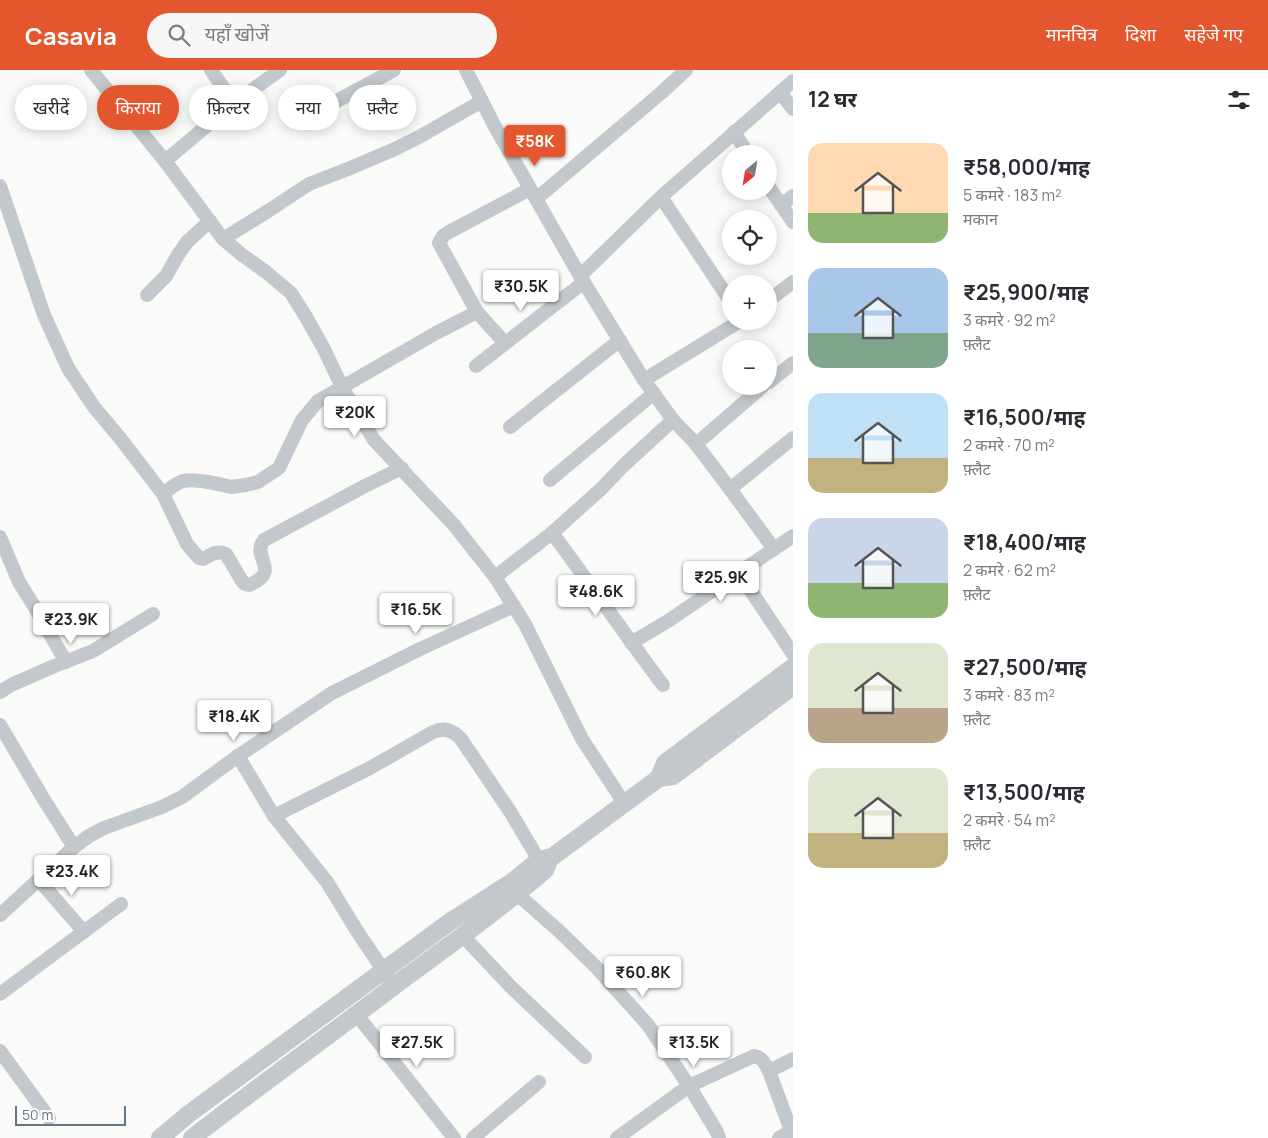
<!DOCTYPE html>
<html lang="hi">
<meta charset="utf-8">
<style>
body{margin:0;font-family:Manrope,"Noto Sans Devanagari",sans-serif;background:#f7f7f7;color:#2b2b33;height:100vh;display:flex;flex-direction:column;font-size:19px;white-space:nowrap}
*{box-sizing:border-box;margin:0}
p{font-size:16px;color:#7c7c81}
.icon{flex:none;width:28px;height:28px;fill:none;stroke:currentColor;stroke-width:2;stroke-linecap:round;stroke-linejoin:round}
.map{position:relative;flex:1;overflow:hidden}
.side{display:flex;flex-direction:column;background:#fff;width:475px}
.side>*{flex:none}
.guide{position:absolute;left:15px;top:15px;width:475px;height:45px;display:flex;gap:10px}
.needle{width:32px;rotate:210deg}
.tools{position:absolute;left:722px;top:75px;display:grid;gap:10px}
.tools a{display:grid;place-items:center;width:55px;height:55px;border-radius:50%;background:#fff;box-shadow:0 2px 12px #0003;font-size:25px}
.scale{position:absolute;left:15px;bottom:12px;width:111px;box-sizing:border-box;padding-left:5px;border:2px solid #657683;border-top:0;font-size:14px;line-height:18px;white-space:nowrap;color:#657683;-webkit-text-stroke:4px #fff;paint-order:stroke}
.price{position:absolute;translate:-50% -42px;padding:0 11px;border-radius:5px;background:#fff;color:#222;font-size:16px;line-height:32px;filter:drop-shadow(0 1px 2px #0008)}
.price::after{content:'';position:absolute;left:50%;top:30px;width:15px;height:11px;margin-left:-8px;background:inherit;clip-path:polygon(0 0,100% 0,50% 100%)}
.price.on{background:#e4572e;color:#fff}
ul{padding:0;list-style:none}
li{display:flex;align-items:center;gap:15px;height:125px;padding:0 15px}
li span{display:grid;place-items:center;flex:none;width:140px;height:100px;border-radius:15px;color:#555}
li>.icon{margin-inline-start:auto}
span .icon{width:60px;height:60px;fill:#fffc;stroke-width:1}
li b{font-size:21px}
h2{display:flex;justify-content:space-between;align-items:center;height:60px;padding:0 15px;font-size:21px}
.tag{padding:0 18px;border-radius:22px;background:#fff;box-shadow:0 2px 12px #0003;font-size:18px;line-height:45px}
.tag.on{background:#e4572e;color:#fff}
header{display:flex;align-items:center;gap:30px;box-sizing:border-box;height:70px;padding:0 25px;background:#e4572e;color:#fff}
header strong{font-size:24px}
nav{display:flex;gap:28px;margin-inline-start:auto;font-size:18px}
.search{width:350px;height:45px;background:#f7f7f7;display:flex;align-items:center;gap:12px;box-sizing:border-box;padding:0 18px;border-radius:28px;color:#7c7c81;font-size:19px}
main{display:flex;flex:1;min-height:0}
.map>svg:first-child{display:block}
</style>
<header>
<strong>Casavia</strong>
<div class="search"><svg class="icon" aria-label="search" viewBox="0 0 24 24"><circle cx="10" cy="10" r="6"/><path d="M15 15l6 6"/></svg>यहाँ खोजें</div>
<nav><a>मानचित्र</a><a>दिशा</a><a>सहेजे गए</a></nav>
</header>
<main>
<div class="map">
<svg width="793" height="1068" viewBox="0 0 793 1068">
<rect width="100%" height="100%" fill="#fafaf8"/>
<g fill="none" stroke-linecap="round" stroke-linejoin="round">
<g stroke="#c3c8cc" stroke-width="14">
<polyline points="91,0 165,91 223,169 241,184 266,202 291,223 306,247 324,279 342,317 374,370 454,455 495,507 525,554 582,669 624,733"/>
<polyline points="211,0 234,33"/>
<polyline points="466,0 494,55 580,206 644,310 673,350 696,374 730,419 774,479"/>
<polyline points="780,22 793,39"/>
<polyline points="333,33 394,0"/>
<polyline points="734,62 748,84"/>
<polyline points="165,91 234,33 280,0"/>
<path d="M0,116L44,245L68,298L94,337L120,368L163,424L187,474L199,488L203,489C211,485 216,480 226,484L242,511L245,514L249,515C283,501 250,487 264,470L365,416L402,398"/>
<polyline points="769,117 793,152"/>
<polyline points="661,127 731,232"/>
<polyline points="536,129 661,23 686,0"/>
<polyline points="781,135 793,126"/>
<polyline points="223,169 268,141 309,114 348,99 395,79 419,67 482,31"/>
<polyline points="580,206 661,127 793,11"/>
<polyline points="147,225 166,206 178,185 187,172 210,151"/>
<polyline points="769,230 793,212"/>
<polyline points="505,273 477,242 439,173 443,166 449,162 530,119"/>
<polyline points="476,296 584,212"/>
<polyline points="644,310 740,251"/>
<polyline points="769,312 793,293"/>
<polyline points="510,357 620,270"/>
<polyline points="696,374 763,316"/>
<polyline points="550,410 654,323"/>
<polyline points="730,419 793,368"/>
<path d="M163,424C169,419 175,414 183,411C193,408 220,414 231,417L246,415L258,412L279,398L302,350L318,331L436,263L477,242"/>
<path d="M552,463C590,513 625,565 663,615"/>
<polyline points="0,467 19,512 34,536 66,592"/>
<polyline points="739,503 793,584"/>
<polyline points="495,507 552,463 601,419 623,396 673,350"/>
<polyline points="631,573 668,551 793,466"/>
<polyline points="0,622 11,615 52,597 93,581 153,544"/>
<polyline points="0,655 43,728 74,777"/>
<polyline points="238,686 332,623 420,579 514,536"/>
<path d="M274,746L370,698L433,662C444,657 453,660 461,669L511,743L543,797"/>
<polyline points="39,810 84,862"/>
<polyline points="517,824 558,860 596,897 648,955 689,1016 717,1062 719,1068"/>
<polyline points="0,845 74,777 89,766 104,758 162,737 182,727 238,686 274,746 327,812 357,861 394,916"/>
<polyline points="463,866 510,916 585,987"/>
<polyline points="0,924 121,834"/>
<polyline points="357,945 454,1068"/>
<polyline points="0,981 49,1048"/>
<polyline points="769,1001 793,989"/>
<polyline points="473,1068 539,1012"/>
<path d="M617,1068L689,1016L754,986C762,987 765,994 769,1001L793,1066"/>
<polyline points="779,1068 791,1061"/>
</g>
<g stroke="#c3c8cc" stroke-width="18">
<polyline points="659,708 665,693 793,597"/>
<polyline points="160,1068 190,1043 247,1001 451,851 512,812 539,790 552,787 659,708 673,706 793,616"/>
<path d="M192,1068C260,1015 330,965 398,913C448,876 498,841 545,800L547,796"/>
</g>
</g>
</svg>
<div class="tools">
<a><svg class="needle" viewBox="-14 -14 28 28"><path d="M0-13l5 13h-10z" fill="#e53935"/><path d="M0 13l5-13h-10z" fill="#7c7c81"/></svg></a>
<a><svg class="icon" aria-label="locate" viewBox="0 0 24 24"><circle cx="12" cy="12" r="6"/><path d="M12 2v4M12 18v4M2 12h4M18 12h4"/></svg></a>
<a>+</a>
<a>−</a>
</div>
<div class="scale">50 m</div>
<b class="price on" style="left:535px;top:97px">₹58K</b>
<b class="price" style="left:521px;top:242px">₹30.5K</b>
<b class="price" style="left:355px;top:368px">₹20K</b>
<b class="price" style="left:721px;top:533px">₹25.9K</b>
<b class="price" style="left:596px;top:547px">₹48.6K</b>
<b class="price" style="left:416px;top:565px">₹16.5K</b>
<b class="price" style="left:71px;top:575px">₹23.9K</b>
<b class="price" style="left:234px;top:672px">₹18.4K</b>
<b class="price" style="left:72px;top:827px">₹23.4K</b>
<b class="price" style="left:643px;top:928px">₹60.8K</b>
<b class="price" style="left:417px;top:998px">₹27.5K</b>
<b class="price" style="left:694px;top:998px">₹13.5K</b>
<div class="guide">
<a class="tag">खरीदें</a>
<a class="tag on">किराया</a>
<a class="tag">फ़िल्टर</a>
<a class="tag">नया</a>
<a class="tag">फ़्लैट</a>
</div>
</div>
<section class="side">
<h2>12 घर<svg class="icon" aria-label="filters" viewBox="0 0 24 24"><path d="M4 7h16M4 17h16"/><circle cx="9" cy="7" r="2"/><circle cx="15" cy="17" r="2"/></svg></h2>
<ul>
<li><span style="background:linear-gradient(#ffd9b3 70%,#8fb573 0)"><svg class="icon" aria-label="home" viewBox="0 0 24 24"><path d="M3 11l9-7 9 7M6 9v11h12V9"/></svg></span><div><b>₹58,000/माह</b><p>5 कमरे · 183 m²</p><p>मकान</p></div></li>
<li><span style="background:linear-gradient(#a9c7e8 65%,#7fa58c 0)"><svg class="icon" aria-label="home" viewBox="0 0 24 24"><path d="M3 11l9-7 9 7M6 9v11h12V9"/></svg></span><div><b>₹25,900/माह</b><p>3 कमरे · 92 m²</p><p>फ़्लैट</p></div></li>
<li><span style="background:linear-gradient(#bfe0f5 65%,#c2b280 0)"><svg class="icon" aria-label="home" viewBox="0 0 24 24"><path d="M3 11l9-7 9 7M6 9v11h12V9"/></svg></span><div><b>₹16,500/माह</b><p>2 कमरे · 70 m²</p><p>फ़्लैट</p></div></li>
<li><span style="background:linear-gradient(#c9d6e8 65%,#8fb573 0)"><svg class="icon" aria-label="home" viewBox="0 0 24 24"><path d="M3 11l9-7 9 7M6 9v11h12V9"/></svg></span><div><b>₹18,400/माह</b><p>2 कमरे · 62 m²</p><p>फ़्लैट</p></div></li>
<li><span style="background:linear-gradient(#dfe7d0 65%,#b9a48a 0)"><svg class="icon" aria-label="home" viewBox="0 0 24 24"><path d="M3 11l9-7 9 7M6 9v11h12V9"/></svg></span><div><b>₹27,500/माह</b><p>3 कमरे · 83 m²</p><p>फ़्लैट</p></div></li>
<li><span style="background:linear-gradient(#dfe7d0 65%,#c2b280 0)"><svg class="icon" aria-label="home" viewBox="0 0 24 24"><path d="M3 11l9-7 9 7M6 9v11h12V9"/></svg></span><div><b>₹13,500/माह</b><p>2 कमरे · 54 m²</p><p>फ़्लैट</p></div></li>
</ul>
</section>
</main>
